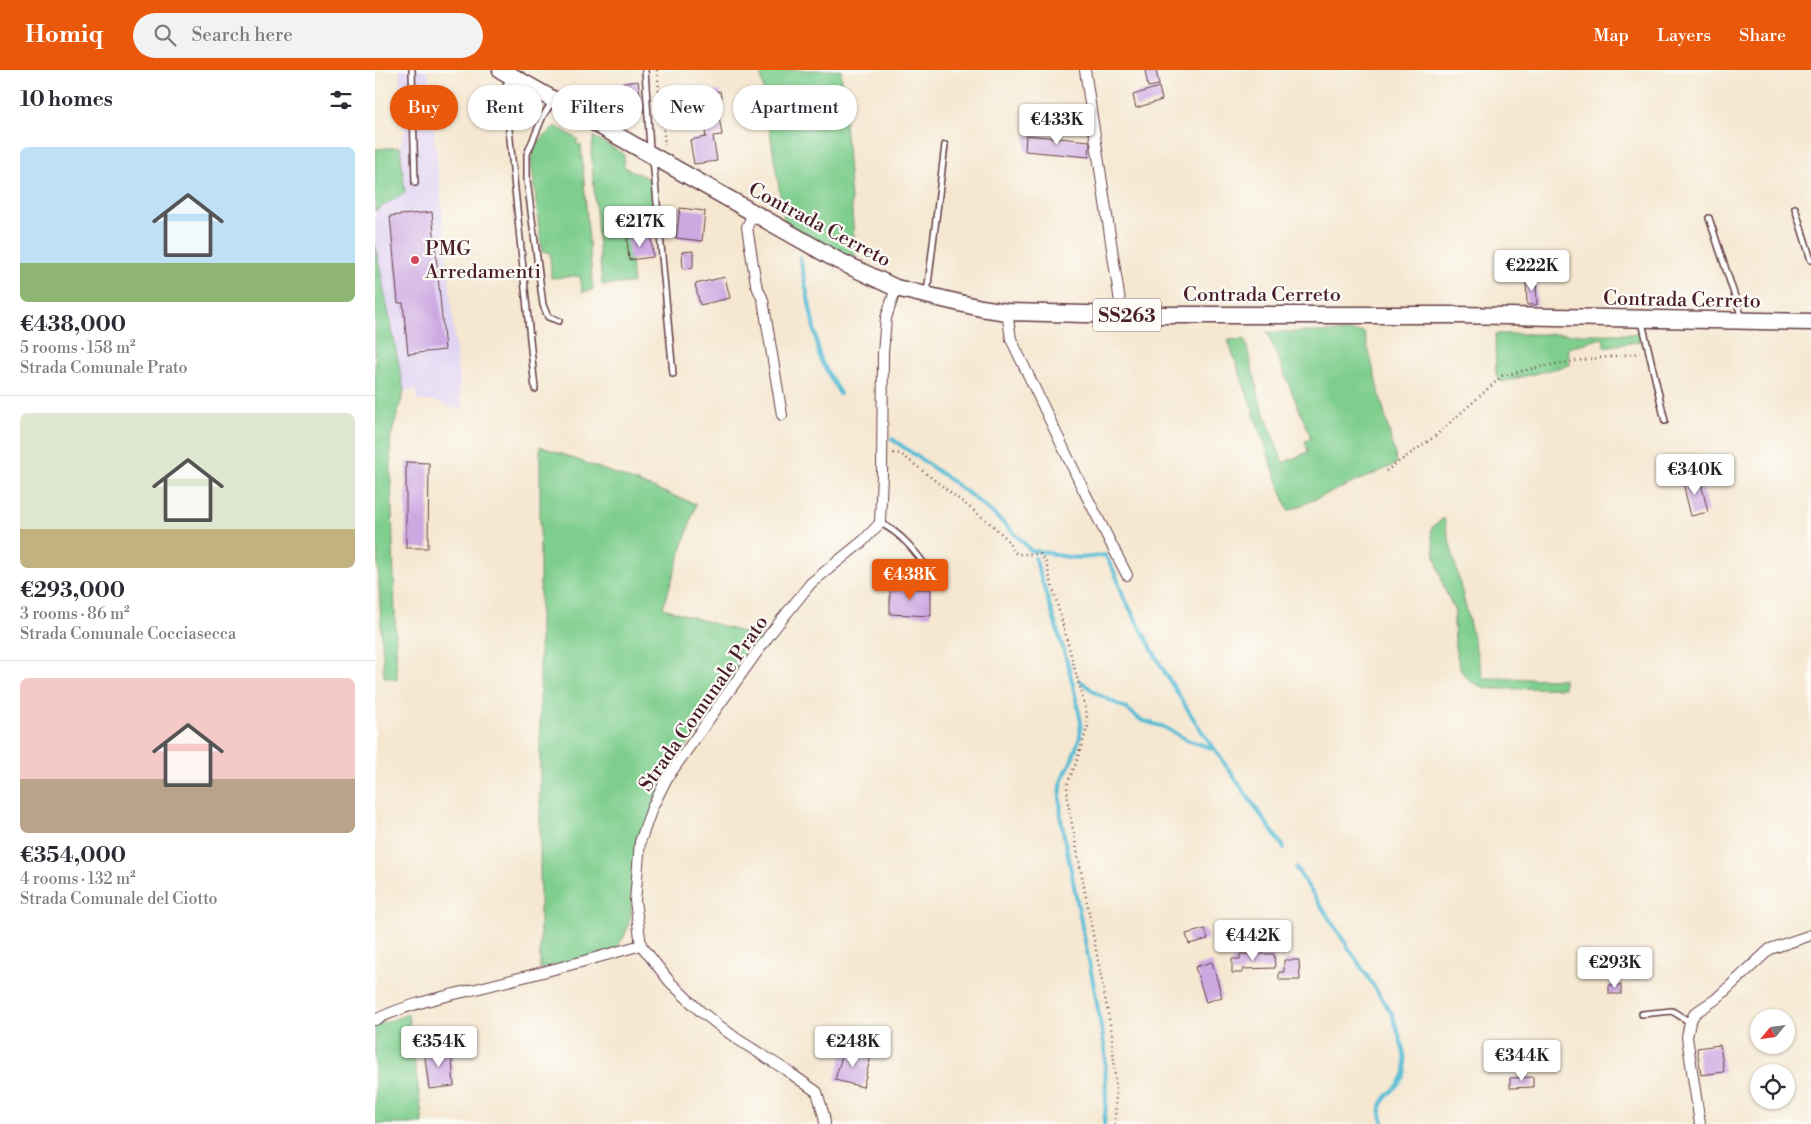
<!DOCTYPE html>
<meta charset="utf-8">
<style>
body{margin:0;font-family:"Libre Bodoni",serif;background:#f2f2f3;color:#2b2b33;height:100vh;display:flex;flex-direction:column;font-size:19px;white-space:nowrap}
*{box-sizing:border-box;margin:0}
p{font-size:16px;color:#7c7c81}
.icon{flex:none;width:28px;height:28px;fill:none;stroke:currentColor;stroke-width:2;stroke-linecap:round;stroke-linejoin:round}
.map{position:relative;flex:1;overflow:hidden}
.drawer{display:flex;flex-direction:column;background:#fff;width:375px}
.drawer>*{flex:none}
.banner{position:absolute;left:15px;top:15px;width:475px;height:45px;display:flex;gap:10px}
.needle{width:32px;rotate:241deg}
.controls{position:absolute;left:1375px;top:939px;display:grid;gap:10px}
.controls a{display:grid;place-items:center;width:45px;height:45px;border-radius:50%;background:#fff;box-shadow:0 1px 4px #0004;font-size:25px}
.price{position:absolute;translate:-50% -42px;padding:0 11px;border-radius:5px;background:#fff;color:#222;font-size:16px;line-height:32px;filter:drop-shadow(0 1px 2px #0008)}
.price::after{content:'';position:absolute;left:50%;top:30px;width:15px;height:11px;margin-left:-8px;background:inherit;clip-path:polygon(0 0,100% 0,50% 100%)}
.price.current{background:#ea580c;color:#fff}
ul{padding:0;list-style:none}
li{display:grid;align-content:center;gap:10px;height:265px;padding:0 20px}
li+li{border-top:1px solid #e1e1e2}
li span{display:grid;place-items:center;height:155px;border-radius:8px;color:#555}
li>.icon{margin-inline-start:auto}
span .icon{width:90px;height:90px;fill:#fffc;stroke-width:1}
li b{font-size:21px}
h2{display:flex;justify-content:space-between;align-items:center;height:60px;padding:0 20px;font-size:21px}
.pill{padding:0 18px;border-radius:22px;background:#fff;box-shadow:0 1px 4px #0004;font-size:18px;line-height:45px}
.pill.current{background:#ea580c;color:#fff}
header{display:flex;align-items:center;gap:30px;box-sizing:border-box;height:70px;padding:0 25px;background:#ea580c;color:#fff}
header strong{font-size:24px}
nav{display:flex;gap:28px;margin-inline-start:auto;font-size:18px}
.search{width:350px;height:45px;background:#f2f2f3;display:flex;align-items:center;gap:12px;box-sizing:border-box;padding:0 18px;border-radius:28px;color:#7c7c81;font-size:19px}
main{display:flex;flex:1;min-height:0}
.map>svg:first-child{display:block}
</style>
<header>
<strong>Homiq</strong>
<div class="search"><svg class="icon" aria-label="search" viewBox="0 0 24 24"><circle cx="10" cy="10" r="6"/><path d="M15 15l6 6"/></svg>Search here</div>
<nav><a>Map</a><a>Layers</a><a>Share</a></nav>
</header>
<main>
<section class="drawer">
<h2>10 homes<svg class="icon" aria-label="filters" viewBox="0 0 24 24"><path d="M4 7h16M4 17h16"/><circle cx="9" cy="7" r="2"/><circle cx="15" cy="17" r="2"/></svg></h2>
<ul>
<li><span style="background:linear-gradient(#bfe0f5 75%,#8fb573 0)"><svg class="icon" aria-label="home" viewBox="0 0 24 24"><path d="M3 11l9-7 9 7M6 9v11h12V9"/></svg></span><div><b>€438,000</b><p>5 rooms · 158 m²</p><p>Strada Comunale Prato</p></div></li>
<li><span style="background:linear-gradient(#dfe7d0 75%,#c2b280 0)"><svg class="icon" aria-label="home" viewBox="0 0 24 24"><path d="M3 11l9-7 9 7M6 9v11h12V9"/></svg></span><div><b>€293,000</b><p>3 rooms · 86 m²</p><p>Strada Comunale Cocciasecca</p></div></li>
<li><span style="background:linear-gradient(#f6c9c9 65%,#b9a48a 0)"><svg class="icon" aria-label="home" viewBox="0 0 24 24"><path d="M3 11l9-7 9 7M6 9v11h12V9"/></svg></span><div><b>€354,000</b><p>4 rooms · 132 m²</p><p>Strada Comunale del Ciotto</p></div></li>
</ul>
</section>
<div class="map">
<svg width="1436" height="1054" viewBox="0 0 1436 1054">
<rect width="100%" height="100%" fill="#fdfcf7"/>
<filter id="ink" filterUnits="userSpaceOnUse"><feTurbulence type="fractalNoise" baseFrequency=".02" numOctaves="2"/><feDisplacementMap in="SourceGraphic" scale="10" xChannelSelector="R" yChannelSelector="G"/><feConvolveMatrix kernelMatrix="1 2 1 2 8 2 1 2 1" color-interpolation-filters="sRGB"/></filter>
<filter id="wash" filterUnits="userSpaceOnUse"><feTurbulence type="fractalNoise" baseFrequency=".0096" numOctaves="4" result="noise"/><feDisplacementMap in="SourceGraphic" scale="20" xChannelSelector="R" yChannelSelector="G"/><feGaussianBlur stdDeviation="1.12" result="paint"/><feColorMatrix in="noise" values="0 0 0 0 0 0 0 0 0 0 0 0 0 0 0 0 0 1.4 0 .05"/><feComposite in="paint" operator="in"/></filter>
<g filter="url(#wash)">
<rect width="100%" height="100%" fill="#f5e7d0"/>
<polygon fill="#e1d4f3" points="24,0 53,0 87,341 61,331 42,331 41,319 29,321 0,174 0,141 30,122 25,77 30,59"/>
<g fill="#7ece8d" stroke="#64765c">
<polygon points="385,0 466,0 481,193 410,156"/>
<path d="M180,56L203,69L201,74L206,75L218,220L207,222L205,206L176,208L175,182H167L156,91C161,69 166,71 180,56Z"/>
<polygon points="219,67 249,84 249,97 279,111 282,148 252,150 258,213 227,215 216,82"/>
<polygon points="25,77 30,122 0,141 0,79"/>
<polygon points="0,174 29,321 15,370 22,610 9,607 0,444"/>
<polygon points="892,262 989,262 1022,393 1015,397 913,441 853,270 870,269 885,331 908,393 933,382 930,371 936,368"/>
<polygon points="1120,264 1268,264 1268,271 1229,277 1228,268 1224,269 1193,278 1195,295 1127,312 1121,306"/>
<polygon points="165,376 321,434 288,538 389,569 307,682 261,775 258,798 256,847 249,867 242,877 227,885 165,899"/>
<polygon points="1069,448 1108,608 1189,609 1189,618 1120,619 1107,617 1095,611 1086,601 1080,577 1079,550 1080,541 1069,518 1060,486 1056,460 1059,455"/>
<polygon points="33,944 48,1054 0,1054 0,956"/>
</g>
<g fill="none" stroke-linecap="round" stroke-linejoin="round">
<g stroke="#57bcd5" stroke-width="4">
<polyline points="425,187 445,289 465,324"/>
<path d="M517,369C564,402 618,437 656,481C667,480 676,484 687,486C701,489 716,488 730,485L740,503L749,528L790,603L823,656L909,778"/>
<polyline points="660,488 694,598 706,652 705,667 696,692 687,709 685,725 686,750 720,922 730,980 731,1032 729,1054"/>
<polyline points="704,610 721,623 752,639 766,650 789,657 812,670 840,679"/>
<path d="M921,798L1017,944C1022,959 1032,985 1030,1001C1025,1025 996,1024 1009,1054"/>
</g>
</g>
<g id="blocks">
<g fill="#cda9e2">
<polygon points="770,0 781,0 784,15 773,17"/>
<polygon points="263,11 268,42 245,45 240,14"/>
<polygon points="784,17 787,30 761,38 758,25"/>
<polygon points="345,21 347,33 326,36 325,24"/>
<polygon points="343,40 347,65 338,66 342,91 319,94 315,70 331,67 327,43"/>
<polygon points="651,65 715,71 714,87 650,81"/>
<polygon points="305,138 330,141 327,171 301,168"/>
<polygon points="57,142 70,280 33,284 28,233 23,233 15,146"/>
<polygon points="276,166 278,187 254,190 252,168"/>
<polygon points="318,181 318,198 308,199 307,182"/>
<polygon points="350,207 355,228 325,235 320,214"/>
<polygon points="1161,209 1162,235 1152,235 1151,210"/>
<polygon points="31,392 54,393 53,478 31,478"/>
<polygon points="1324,405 1333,442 1316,446 1307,409"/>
<polygon points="515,516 540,516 541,519 556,519 556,546 515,544"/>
<polygon points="830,859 833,869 814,874 811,864"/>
<polygon points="865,884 899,884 900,898 868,899 868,903 857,903 857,889 865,889"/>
<polygon points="909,890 924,890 925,910 904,910 904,902 909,902"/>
<polygon points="837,892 847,927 831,932 820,897"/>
<rect x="1234" y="915" width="12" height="9"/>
<polygon points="1345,975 1349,1002 1326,1005 1322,978"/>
<polygon points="76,977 79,1016 54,1019 49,980"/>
<polygon points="469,979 496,986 488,1017 460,1010"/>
<polygon points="1158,1007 1158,1017 1135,1018 1135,1008"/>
</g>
</g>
</g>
<g filter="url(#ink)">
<use href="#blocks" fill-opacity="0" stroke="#643d44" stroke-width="1"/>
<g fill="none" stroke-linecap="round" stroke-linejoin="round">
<defs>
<g id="lane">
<polyline points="37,0 40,113"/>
<polyline points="270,0 275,79"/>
<polyline points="134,7 130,19 160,319"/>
<polyline points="177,32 168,46 152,84 152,110 168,235 173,247 184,251"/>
<polyline points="278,90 298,304"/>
<polyline points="1420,138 1436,190"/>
<polyline points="1334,148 1367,248"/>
<polyline points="552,223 570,75"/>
<polyline points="1267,252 1290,351"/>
<path d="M505,453C529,464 544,487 560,508"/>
<polyline points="1267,944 1297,941 1315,952"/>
</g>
<g id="street">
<polyline points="710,0 747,245"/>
<polyline points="378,143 372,157 381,214 388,230 407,345"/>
<polyline points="632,242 636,269 708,419 752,505"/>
<path d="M0,950C32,934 67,927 101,919C157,905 212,891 266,875"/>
<polyline points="450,1054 449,1046 442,1022 411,1000 362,969 325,941 295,912 266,875 260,831 265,772 277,738 292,708 395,564 436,513 488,471 505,453 507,403 508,283 511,248 521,218"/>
<polyline points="1325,1054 1312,967 1315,952 1320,943 1341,929 1395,879 1436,865"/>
</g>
<polyline id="primary" points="126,0 462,190 521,218 606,238 632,242 747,245 1082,245 1436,252"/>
</defs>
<use href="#lane" stroke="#643d44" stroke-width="8"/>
<use href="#street" stroke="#643d44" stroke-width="12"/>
<use href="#primary" stroke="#643d44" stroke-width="19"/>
<g stroke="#643d44" stroke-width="2.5" stroke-dasharray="1 4" stroke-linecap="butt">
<polyline points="282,0 290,75"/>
<polyline points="518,383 526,384 617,455 631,468 638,481 642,484 665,484 671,493 711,640 713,656 701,693 692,715 693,733 737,964 741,1020 740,1054"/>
<polyline points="1011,401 1059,367 1127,306 1164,297 1200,291 1265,283"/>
</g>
<use href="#lane" stroke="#fff" stroke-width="5"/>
<use href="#street" stroke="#fff" stroke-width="10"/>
<use href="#primary" stroke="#fff" stroke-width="16"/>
</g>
</g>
<circle fill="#d1495b" stroke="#fdfcf7" stroke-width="2" cx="40" cy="190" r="5"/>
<g text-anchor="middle" stroke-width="4.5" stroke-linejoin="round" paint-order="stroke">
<rect fill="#fdfcf7" stroke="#806168" stroke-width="1" x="718" y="228.5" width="68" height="33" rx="4"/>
<g font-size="19" font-weight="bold" fill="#4a1f2b">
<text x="752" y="252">SS263</text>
</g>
<g font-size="20" fill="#4a1f2b" stroke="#fdfcf7">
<text transform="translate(445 154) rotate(28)" y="7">Contrada Cerreto</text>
<text x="887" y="231">Contrada Cerreto</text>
<text transform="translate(1307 229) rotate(1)" y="7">Contrada Cerreto</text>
<text transform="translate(328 633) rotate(-55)" y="7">Strada Comunale Prato</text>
</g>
<g font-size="20" fill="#4a1f2b" stroke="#fdfcf7" text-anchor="start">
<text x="50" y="185">PMG<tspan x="50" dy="23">Arredamenti</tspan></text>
</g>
</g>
</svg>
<div class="controls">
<a><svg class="needle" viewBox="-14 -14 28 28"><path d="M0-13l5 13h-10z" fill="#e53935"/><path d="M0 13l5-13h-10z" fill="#7c7c81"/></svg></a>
<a><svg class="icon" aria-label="locate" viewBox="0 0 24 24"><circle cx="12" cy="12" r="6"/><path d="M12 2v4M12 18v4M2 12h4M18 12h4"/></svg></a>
</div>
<b class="price" style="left:682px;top:76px">€433K</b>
<b class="price" style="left:265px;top:178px">€217K</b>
<b class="price" style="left:1157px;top:222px">€222K</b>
<b class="price" style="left:1320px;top:426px">€340K</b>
<b class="price current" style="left:535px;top:531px">€438K</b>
<b class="price" style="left:878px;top:892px">€442K</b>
<b class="price" style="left:1240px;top:919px">€293K</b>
<b class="price" style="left:64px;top:998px">€354K</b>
<b class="price" style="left:478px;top:998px">€248K</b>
<b class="price" style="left:1147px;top:1012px">€344K</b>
<div class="banner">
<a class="pill current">Buy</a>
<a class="pill">Rent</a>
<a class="pill">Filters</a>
<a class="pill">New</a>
<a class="pill">Apartment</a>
</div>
</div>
</main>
